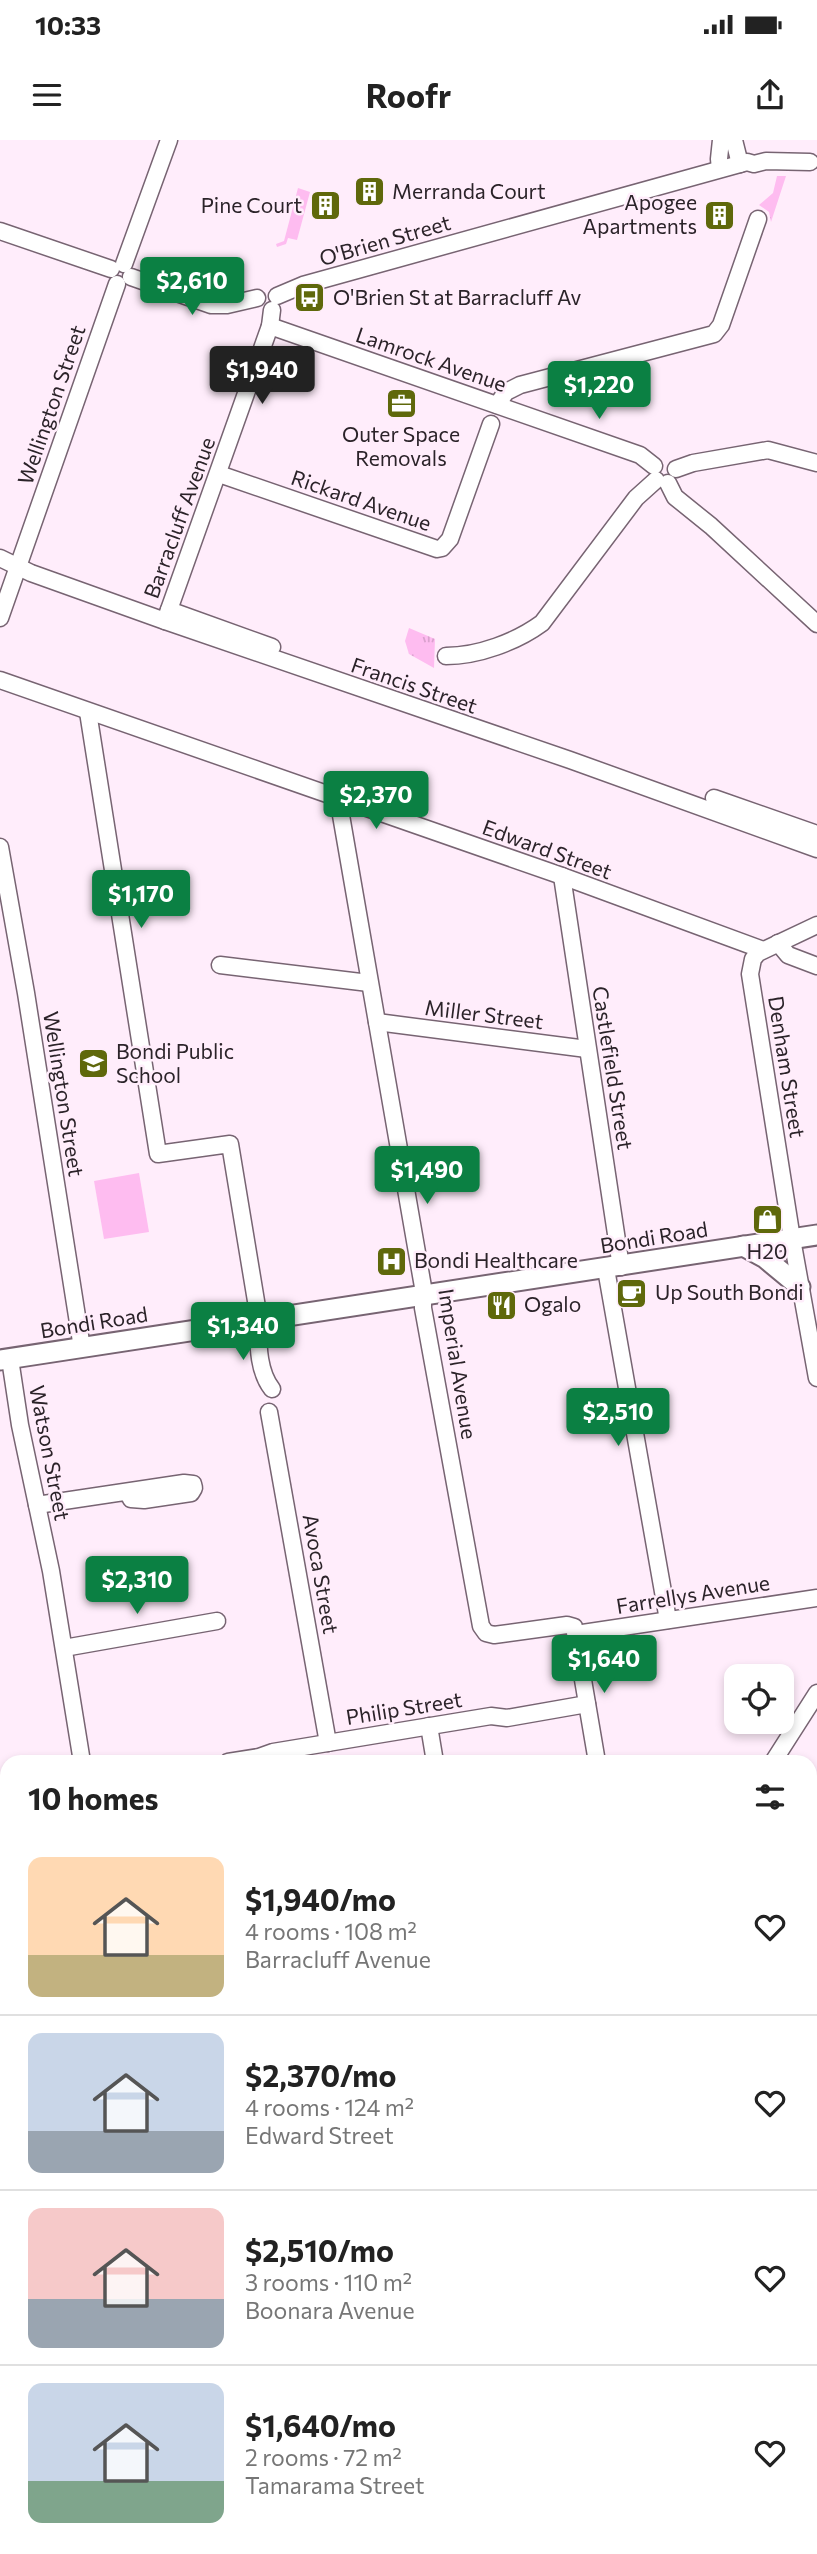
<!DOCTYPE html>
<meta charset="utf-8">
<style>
body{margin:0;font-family:Commissioner,sans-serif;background:#f6f6f6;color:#222;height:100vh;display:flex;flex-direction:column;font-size:26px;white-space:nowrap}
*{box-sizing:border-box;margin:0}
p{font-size:23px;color:#767676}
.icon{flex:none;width:38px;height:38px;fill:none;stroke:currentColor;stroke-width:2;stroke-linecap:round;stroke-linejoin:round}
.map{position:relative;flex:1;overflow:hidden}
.details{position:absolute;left:0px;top:1615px;width:817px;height:800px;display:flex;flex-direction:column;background:#fff;border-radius:21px 21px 0 0;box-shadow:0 4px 10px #0003}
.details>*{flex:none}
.tools{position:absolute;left:724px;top:1524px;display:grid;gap:14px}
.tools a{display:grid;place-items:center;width:70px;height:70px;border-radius:14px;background:#fff;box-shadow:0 4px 10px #0003;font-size:35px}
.price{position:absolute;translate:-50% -60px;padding:0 16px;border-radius:7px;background:#0b8043;color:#fff;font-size:23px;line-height:46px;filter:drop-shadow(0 2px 4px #0008)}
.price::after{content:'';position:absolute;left:50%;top:42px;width:21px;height:16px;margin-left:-10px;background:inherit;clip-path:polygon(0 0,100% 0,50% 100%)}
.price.active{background:#222;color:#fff}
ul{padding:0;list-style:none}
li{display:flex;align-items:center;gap:21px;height:175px;padding:0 28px}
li+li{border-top:2px solid #e0e0e0}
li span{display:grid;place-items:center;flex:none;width:196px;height:140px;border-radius:14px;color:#555}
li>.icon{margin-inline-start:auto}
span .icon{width:84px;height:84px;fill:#fffc;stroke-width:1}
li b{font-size:30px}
h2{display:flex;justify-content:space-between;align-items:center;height:84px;padding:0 28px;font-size:30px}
.status{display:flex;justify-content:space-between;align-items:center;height:49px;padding:0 35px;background:#fff;direction:ltr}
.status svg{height:19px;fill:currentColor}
header{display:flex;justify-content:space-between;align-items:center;height:91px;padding:0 28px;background:#fff;font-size:32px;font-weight:700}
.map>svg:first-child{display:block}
</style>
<div class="status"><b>10:33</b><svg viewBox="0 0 49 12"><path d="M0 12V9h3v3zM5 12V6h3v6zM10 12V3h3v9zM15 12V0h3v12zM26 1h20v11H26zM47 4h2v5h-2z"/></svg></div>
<header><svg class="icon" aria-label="menu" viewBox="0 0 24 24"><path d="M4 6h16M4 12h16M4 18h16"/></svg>Roofr<svg class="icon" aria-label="share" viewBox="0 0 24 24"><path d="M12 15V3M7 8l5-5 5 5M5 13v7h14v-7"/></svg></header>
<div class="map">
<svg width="817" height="2414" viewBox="0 0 817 2414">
<defs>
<pattern id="grass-tufts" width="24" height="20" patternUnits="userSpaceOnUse" patternTransform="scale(1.75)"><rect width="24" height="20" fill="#febcf0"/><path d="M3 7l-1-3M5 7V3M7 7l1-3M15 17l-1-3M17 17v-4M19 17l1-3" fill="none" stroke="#daa1ce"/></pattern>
</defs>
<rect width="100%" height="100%" fill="#ffedfb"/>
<g fill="url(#grass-tufts)">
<polygon points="777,36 786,36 771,82 769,72 759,65 773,53"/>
<polygon points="409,488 435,499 434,528 409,514 405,501"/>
</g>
<g fill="#febcf0">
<polygon points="298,48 310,52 297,100 288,98 286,104 277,107 276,104 284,101"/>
<polygon points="139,1033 149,1092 104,1099 94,1041"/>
<polygon points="817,1717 817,1798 810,1799 810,1721"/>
<polygon points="603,2408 718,2408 721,2414 604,2414"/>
</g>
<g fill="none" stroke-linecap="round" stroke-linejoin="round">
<polyline stroke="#da8aca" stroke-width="3.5" points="810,1771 817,1771"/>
<defs>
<g id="minor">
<polyline points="734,0 740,24"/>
<polyline points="720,29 719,19 721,0"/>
<polyline points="0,91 111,129"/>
<polyline points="124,124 169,0"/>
<polyline points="131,137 211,165 227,165 257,158"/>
<polyline points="277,156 303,145 747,22 754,24 766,21 810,22"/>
<polyline points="270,186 640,315 654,326"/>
<polyline points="497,265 506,252 520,245 714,194 721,185 758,79"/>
<polyline points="676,329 693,323 768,310 817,323"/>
<polyline points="219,334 437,409 442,408 450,399 491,284"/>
<polyline points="668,343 675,357 711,386 817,484"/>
<polyline points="0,418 31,433 165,481 570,620 817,709"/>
<polyline points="169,470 272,507"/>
<polyline points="0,478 117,144"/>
<polyline points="165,481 270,186 272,170"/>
<path d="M446,516C478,516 516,502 542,483L636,358L656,340"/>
<polyline points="0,540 562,736 763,810"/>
<path d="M88,572L158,1014L230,1004L257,1167C259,1192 255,1228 272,1249"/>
<polyline points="338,658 423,1147 423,1168 481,1486 486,1493 494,1495 567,1485 574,1487 597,1622"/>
<polyline points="714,658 817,694"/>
<polyline points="0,707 26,853 82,1208"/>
<polyline points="562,736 621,1127"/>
<polyline points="817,785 758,813 753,819 750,834 792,1099 817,1238"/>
<polyline points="778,803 788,815 817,826"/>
<polyline points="220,825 369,843"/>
<polyline points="377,882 587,909"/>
<polyline points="606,1129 668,1480"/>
<polyline points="10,1219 20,1285 51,1431 82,1622"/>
<polyline points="269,1272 328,1603"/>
<polyline points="37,1365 184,1343 193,1344 194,1348 191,1353 144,1360 131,1359 128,1353"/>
<polyline points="576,1494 817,1458"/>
<polyline points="64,1508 217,1481"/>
<polyline points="429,1586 435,1622"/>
<polyline points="228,1622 259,1617 273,1612 491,1576 507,1578 587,1564"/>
<polyline points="773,1622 817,1553"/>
<polyline points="810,2091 817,2090"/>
<polyline points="0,2122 7,2122"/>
<polyline points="810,2172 817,2176"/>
<polyline points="0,2293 7,2292"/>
<polyline points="810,2334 817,2333"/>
<polyline points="317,2414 354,2408"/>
</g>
<g id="major">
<polyline points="743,1106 765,1118 800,1147"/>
<polyline points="0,1220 817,1095"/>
<polyline points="0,1950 7,1949"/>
<polyline points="300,2408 301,2414"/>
</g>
</defs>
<use href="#minor" stroke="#776472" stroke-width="19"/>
<use href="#major" stroke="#776472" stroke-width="23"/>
<use href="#minor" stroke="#fff" stroke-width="16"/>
<use href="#major" stroke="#fff" stroke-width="19"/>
</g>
<defs>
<symbol id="building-square" viewBox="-11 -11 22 22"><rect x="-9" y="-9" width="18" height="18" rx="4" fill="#5f680b" stroke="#ffedfb"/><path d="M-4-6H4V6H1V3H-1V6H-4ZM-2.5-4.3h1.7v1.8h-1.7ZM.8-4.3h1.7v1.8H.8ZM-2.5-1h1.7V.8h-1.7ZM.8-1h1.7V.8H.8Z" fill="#fff"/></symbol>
<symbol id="bus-square" viewBox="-11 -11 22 22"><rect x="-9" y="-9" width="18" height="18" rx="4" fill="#5f680b" stroke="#ffedfb"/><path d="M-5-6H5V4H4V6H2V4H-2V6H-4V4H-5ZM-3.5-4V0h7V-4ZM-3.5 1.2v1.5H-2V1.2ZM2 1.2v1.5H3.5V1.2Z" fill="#fff"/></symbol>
<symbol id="office-square" viewBox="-11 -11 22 22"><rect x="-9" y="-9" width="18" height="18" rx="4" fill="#5f680b" stroke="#ffedfb"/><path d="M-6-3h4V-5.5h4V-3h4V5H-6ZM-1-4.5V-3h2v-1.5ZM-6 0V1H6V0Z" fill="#fff"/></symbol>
<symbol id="school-square" viewBox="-11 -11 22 22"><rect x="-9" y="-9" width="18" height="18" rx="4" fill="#5f680b" stroke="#ffedfb"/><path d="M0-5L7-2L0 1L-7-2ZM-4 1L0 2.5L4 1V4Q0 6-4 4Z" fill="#fff"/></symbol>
<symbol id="shop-square" viewBox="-11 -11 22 22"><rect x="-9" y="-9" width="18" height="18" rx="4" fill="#5f680b" stroke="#ffedfb"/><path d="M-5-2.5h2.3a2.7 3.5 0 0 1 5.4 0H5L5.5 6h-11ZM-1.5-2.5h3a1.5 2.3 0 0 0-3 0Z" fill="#fff"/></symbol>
<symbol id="hospital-square" viewBox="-11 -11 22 22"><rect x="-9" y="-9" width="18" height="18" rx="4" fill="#5f680b" stroke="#ffedfb"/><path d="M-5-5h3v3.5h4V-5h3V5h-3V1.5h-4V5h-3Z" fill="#fff"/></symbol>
<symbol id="cafe-square" viewBox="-11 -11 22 22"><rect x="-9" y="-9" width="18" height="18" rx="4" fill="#5f680b" stroke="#ffedfb"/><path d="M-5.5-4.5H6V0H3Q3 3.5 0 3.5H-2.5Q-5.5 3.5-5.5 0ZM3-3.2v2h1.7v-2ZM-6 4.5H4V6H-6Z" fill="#fff"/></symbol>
<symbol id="restaurant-square" viewBox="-11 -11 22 22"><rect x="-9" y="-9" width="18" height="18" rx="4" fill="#5f680b" stroke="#ffedfb"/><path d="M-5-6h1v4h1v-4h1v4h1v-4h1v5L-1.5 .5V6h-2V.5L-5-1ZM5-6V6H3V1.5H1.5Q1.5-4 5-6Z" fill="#fff"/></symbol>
</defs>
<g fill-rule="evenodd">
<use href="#building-square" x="352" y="34" width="35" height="35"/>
<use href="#building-square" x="308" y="48" width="35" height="35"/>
<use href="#building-square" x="702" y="58" width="35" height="35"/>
<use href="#bus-square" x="292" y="140" width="35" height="35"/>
<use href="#office-square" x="384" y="246" width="35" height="35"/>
<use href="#school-square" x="76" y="906" width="35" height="35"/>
<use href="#shop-square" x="750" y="1062" width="35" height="35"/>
<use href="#hospital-square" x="374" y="1104" width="35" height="35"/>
<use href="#cafe-square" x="614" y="1136" width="35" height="35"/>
<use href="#restaurant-square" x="484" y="1148" width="35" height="35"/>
</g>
<g text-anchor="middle" stroke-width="5" stroke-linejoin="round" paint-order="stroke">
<g font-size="21" fill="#2b2329" stroke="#ffedfb" text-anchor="start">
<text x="392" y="59">Merranda Court</text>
<text x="697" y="70" text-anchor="end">Apogee<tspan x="697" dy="24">Apartments</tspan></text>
<text x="302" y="73" text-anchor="end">Pine Court</text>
<text x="333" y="165">O'Brien St at Barracluff Av</text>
<text x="401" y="302" text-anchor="middle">Outer Space<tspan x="401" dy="24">Removals</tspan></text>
<text x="116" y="919">Bondi Public<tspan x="116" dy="24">School</tspan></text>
<text x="767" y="1119" text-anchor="middle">H20</text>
<text x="414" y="1128">Bondi Healthcare</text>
<text x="655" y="1160">Up South Bondi</text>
<text x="524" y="1172">Ogalo</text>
</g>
<g font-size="21" fill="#2b2329" stroke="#ffedfb">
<text transform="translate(385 101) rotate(-16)" y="7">O'Brien Street</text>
<text transform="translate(431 220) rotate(19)" y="7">Lamrock Avenue</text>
<text transform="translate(52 265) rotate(-71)" y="7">Wellington Street</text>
<text transform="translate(361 361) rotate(19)" y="7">Rickard Avenue</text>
<text transform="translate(180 378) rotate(-70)" y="7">Barracluff Avenue</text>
<text transform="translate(414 546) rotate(19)" y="7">Francis Street</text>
<text transform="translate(547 710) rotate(20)" y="7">Edward Street</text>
<text transform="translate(484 875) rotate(7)" y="7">Miller Street</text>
<text transform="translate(786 927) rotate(81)" y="7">Denham Street</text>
<text transform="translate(612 928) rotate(81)" y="7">Castlefield Street</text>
<text transform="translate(63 954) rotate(81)" y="7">Wellington Street</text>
<text transform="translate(654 1098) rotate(-9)" y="7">Bondi Road</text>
<text transform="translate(94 1183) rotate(-9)" y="7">Bondi Road</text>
<text transform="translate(457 1224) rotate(81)" y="7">Imperial Avenue</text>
<text transform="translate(49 1313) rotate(79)" y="7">Watson Street</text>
<text transform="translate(320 1434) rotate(80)" y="7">Avoca Street</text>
<text transform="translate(693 1455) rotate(-9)" y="7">Farrellys Avenue</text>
<text transform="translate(404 1569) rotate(-9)" y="7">Philip Street</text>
</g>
</g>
</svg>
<div class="tools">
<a><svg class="icon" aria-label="locate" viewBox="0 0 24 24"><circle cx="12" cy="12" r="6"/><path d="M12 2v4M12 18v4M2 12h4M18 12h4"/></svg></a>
</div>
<b class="price" style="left:192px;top:177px">$2,610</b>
<b class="price active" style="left:262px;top:266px">$1,940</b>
<b class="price" style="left:599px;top:281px">$1,220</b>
<b class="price" style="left:376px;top:691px">$2,370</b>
<b class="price" style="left:141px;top:790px">$1,170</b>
<b class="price" style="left:427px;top:1066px">$1,490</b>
<b class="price" style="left:243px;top:1222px">$1,340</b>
<b class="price" style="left:618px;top:1308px">$2,510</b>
<b class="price" style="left:137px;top:1476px">$2,310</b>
<b class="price" style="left:604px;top:1555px">$1,640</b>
<section class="details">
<h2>10 homes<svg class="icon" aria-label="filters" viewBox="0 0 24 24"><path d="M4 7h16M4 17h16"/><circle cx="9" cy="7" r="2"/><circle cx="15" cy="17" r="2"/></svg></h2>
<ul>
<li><span style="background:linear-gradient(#ffd9b3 70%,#c2b280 0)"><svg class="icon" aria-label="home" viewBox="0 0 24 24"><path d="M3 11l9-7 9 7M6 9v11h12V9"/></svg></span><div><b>$1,940/mo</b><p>4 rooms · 108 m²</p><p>Barracluff Avenue</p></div><svg class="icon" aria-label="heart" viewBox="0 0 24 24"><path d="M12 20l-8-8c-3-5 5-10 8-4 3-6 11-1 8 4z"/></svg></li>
<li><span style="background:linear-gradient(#c9d6e8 70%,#9aa5b1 0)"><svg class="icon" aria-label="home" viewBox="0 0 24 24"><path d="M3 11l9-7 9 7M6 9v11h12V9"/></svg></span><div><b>$2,370/mo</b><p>4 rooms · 124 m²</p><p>Edward Street</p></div><svg class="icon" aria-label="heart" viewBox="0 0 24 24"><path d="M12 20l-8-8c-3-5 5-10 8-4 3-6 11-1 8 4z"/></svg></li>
<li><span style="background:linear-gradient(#f6c9c9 65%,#9aa5b1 0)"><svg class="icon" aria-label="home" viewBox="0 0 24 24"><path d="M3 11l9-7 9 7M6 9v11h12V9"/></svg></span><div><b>$2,510/mo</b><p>3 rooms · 110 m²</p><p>Boonara Avenue</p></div><svg class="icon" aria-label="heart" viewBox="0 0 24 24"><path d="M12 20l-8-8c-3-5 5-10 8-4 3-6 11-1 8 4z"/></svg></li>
<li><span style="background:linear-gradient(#c9d6e8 70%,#7fa58c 0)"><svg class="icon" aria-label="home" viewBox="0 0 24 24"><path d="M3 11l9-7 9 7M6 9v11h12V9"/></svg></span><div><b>$1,640/mo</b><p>2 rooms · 72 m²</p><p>Tamarama Street</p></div><svg class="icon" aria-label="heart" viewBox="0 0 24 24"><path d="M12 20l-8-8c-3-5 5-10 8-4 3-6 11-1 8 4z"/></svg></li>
</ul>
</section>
</div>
